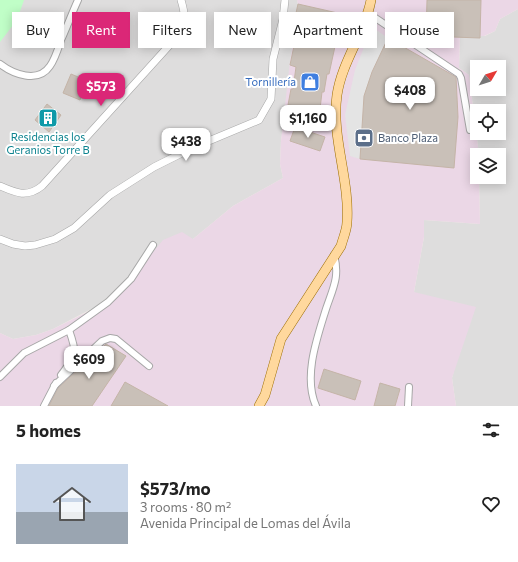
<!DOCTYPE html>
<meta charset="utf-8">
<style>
body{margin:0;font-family:Commissioner,sans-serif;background:#f2f2f2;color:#222;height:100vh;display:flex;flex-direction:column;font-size:15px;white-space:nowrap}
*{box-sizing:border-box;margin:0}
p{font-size:13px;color:#767676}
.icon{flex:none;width:22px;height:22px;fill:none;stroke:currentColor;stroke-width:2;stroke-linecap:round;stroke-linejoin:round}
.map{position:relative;height:406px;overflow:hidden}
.side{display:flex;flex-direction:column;background:#fff;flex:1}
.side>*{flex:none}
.top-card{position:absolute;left:12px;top:12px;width:494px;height:36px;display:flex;gap:8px}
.needle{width:26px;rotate:51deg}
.controls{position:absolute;left:470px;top:60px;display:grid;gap:8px}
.controls a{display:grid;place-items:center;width:36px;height:36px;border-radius:0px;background:#fff;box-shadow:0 2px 10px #0003;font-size:20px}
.price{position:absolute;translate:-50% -34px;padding:0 9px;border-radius:8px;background:#fff;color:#222;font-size:13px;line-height:26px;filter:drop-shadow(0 1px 2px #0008)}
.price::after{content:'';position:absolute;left:50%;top:24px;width:12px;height:9px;margin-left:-6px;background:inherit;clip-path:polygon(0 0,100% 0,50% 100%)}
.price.on{background:#db2777;color:#fff}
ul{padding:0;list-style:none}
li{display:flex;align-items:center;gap:12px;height:100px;padding:0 16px}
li+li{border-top:1px solid #e0e0e0}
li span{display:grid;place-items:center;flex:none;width:112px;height:80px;border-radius:0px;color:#555}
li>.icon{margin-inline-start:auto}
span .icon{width:48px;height:48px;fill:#fffc;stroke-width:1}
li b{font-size:17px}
h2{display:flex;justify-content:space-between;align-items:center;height:48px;padding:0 16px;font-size:17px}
.tag{padding:0 14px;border-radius:0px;background:#fff;box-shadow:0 2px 10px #0003;font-size:14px;line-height:36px}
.tag.on{background:#db2777;color:#fff}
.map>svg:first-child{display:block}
</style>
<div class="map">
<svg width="518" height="406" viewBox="0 0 518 406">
<rect width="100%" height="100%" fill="#f1eee6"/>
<g fill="#dedddd" fill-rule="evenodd">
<polygon points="0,0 297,0 299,8 281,141 280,164 283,178 233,206 193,239 132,278 95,307 53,329 36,335 13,339 0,333"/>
<path d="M518,9V406H456L452,378L455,367L414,292L424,237V220L480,224L479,177H499V155H479L469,75L459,68L460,36H485L495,31L500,19ZM477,67H499V89H477ZM477,111H499V133H477Z"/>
</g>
<polygon fill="#ebd7e6" points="297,0 518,0 518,9 500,19 495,31 484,36 460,36 459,68 469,75 479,155 477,155 477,177 479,177 480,224 424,220 424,237 414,292 476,307 452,378 456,406 0,406 0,333 13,339 36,335 53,329 95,308 132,278 163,240 182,232 193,239 233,206 283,178 280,164 281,141 290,61 299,8"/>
<polygon fill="#c0fec7" points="0,0 24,0 17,20 0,42"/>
<polygon fill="#e4e4e4" points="372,27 388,38 372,72 364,96 360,159 350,156 345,115 355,70"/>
<g fill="#c9c0b8" stroke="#c4b4a7">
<polygon points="427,0 481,0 480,38 426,36"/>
<polygon points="298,4 342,14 329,74 327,74 324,92 322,92 320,109 288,105 291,89 293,89 296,67 290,65 295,41 290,40"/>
<polygon points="388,38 456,77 458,117 454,168 360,159 364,96 372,72"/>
<polygon points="71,74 88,81 80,100 63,93"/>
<polygon points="47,104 61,115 49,132 35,120"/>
<polygon points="295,127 325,137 320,151 290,141"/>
<polygon points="106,344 126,356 92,406 49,406 58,388"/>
<polygon points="324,369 361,381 355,400 318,388"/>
<polygon points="125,382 168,406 111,406"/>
<polygon points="380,383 400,389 395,406 374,406"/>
</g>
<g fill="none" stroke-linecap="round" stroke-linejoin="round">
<defs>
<g id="minor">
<polyline points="368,13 459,74 461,78 470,130"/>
<path d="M0,64C13,74 38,84 50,66C55,59 58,49 61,40C67,27 72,13 78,0"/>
<path d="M61,375C76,355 78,355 69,330"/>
<polyline points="0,377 24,353 69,330 108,302 131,279 153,245"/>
<polyline points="54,386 102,341 110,338 116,339 149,366"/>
<polyline points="44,406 56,383"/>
<path d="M316,406C303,377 317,338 326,309C333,288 340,277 334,255"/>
<polyline points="408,406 409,387"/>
</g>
<g id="tertiary">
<path d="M0,186C16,193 27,198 42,186L176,38C184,20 187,20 181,0"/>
<polyline points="0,239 13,244 25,246 35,245 55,239 74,228 110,195 154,167 192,148 259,120 271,99 273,59 283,19 285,0"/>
</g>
<path id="primary" d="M259,406L265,395L281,339L341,246C343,238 347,230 347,222C350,180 331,137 337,95C342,61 365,33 371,0"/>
</defs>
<use href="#minor" stroke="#a7a7a7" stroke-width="8"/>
<use href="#tertiary" stroke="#a7a7a7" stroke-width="8"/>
<use href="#primary" stroke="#9c6d00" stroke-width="10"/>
<use href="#minor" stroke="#fff" stroke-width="6"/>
<use href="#tertiary" stroke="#fff" stroke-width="7"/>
<use href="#primary" stroke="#ffd89d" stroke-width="9"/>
</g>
<defs>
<symbol id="shop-square" viewBox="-11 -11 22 22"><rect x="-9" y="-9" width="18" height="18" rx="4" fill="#3f7fe0" stroke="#fff"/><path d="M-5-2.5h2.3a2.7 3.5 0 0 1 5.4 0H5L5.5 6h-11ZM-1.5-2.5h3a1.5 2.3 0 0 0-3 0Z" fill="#fff"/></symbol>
<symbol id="building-square" viewBox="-11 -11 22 22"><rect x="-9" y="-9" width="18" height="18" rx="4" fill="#0f9aa8" stroke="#fff"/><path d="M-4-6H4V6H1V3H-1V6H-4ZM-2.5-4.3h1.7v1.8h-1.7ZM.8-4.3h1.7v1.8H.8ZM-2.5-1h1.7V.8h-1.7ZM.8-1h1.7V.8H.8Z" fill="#fff"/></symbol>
<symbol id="bank-square" viewBox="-11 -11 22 22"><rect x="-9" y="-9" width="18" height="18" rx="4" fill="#5c6f8a" stroke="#fff"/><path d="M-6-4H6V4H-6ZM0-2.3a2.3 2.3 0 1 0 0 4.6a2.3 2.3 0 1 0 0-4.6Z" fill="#fff"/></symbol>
</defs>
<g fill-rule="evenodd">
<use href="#shop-square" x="299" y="71" width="22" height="22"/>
<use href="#building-square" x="37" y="107" width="22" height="22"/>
<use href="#bank-square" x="353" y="127" width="22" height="22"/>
</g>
<g text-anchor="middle" stroke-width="4" stroke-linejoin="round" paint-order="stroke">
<g font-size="11" fill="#366cbe" stroke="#fff" text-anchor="end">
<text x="296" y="86">Tornillería</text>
</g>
<g font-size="11" fill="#0d838f" stroke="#fff">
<text x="48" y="141">Residencias los<tspan x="48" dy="13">Geranios Torre B</tspan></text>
</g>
<g font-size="11" fill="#4e5e75" stroke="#fff" text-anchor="start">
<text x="378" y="142">Banco Plaza</text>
</g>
</g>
</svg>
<div class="controls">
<a><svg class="needle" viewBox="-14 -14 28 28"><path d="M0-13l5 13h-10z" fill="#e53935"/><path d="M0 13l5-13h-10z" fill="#767676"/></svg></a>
<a><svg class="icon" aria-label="locate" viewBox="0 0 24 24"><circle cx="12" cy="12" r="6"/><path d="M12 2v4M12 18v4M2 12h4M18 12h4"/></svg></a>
<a><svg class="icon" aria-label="layers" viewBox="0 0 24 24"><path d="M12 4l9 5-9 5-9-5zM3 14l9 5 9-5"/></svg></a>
</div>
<b class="price on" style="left:101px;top:107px">$573</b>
<b class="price" style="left:410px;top:111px">$408</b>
<b class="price" style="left:308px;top:139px">$1,160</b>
<b class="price" style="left:186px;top:162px">$438</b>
<b class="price" style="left:89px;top:380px">$609</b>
<div class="top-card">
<a class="tag">Buy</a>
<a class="tag on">Rent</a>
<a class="tag">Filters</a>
<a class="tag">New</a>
<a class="tag">Apartment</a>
<a class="tag">House</a>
</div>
</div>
<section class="side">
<h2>5 homes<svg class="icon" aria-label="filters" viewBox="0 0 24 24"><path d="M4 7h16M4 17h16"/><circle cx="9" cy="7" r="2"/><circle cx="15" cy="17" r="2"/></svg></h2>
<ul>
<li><span style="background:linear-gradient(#c9d6e8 60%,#9aa5b1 0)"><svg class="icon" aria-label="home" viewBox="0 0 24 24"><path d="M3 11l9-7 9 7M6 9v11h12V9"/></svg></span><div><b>$573/mo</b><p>3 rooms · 80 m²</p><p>Avenida Principal de Lomas del Ávila</p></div><svg class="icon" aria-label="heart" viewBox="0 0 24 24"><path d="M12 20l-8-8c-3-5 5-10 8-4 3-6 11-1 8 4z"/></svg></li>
</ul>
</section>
